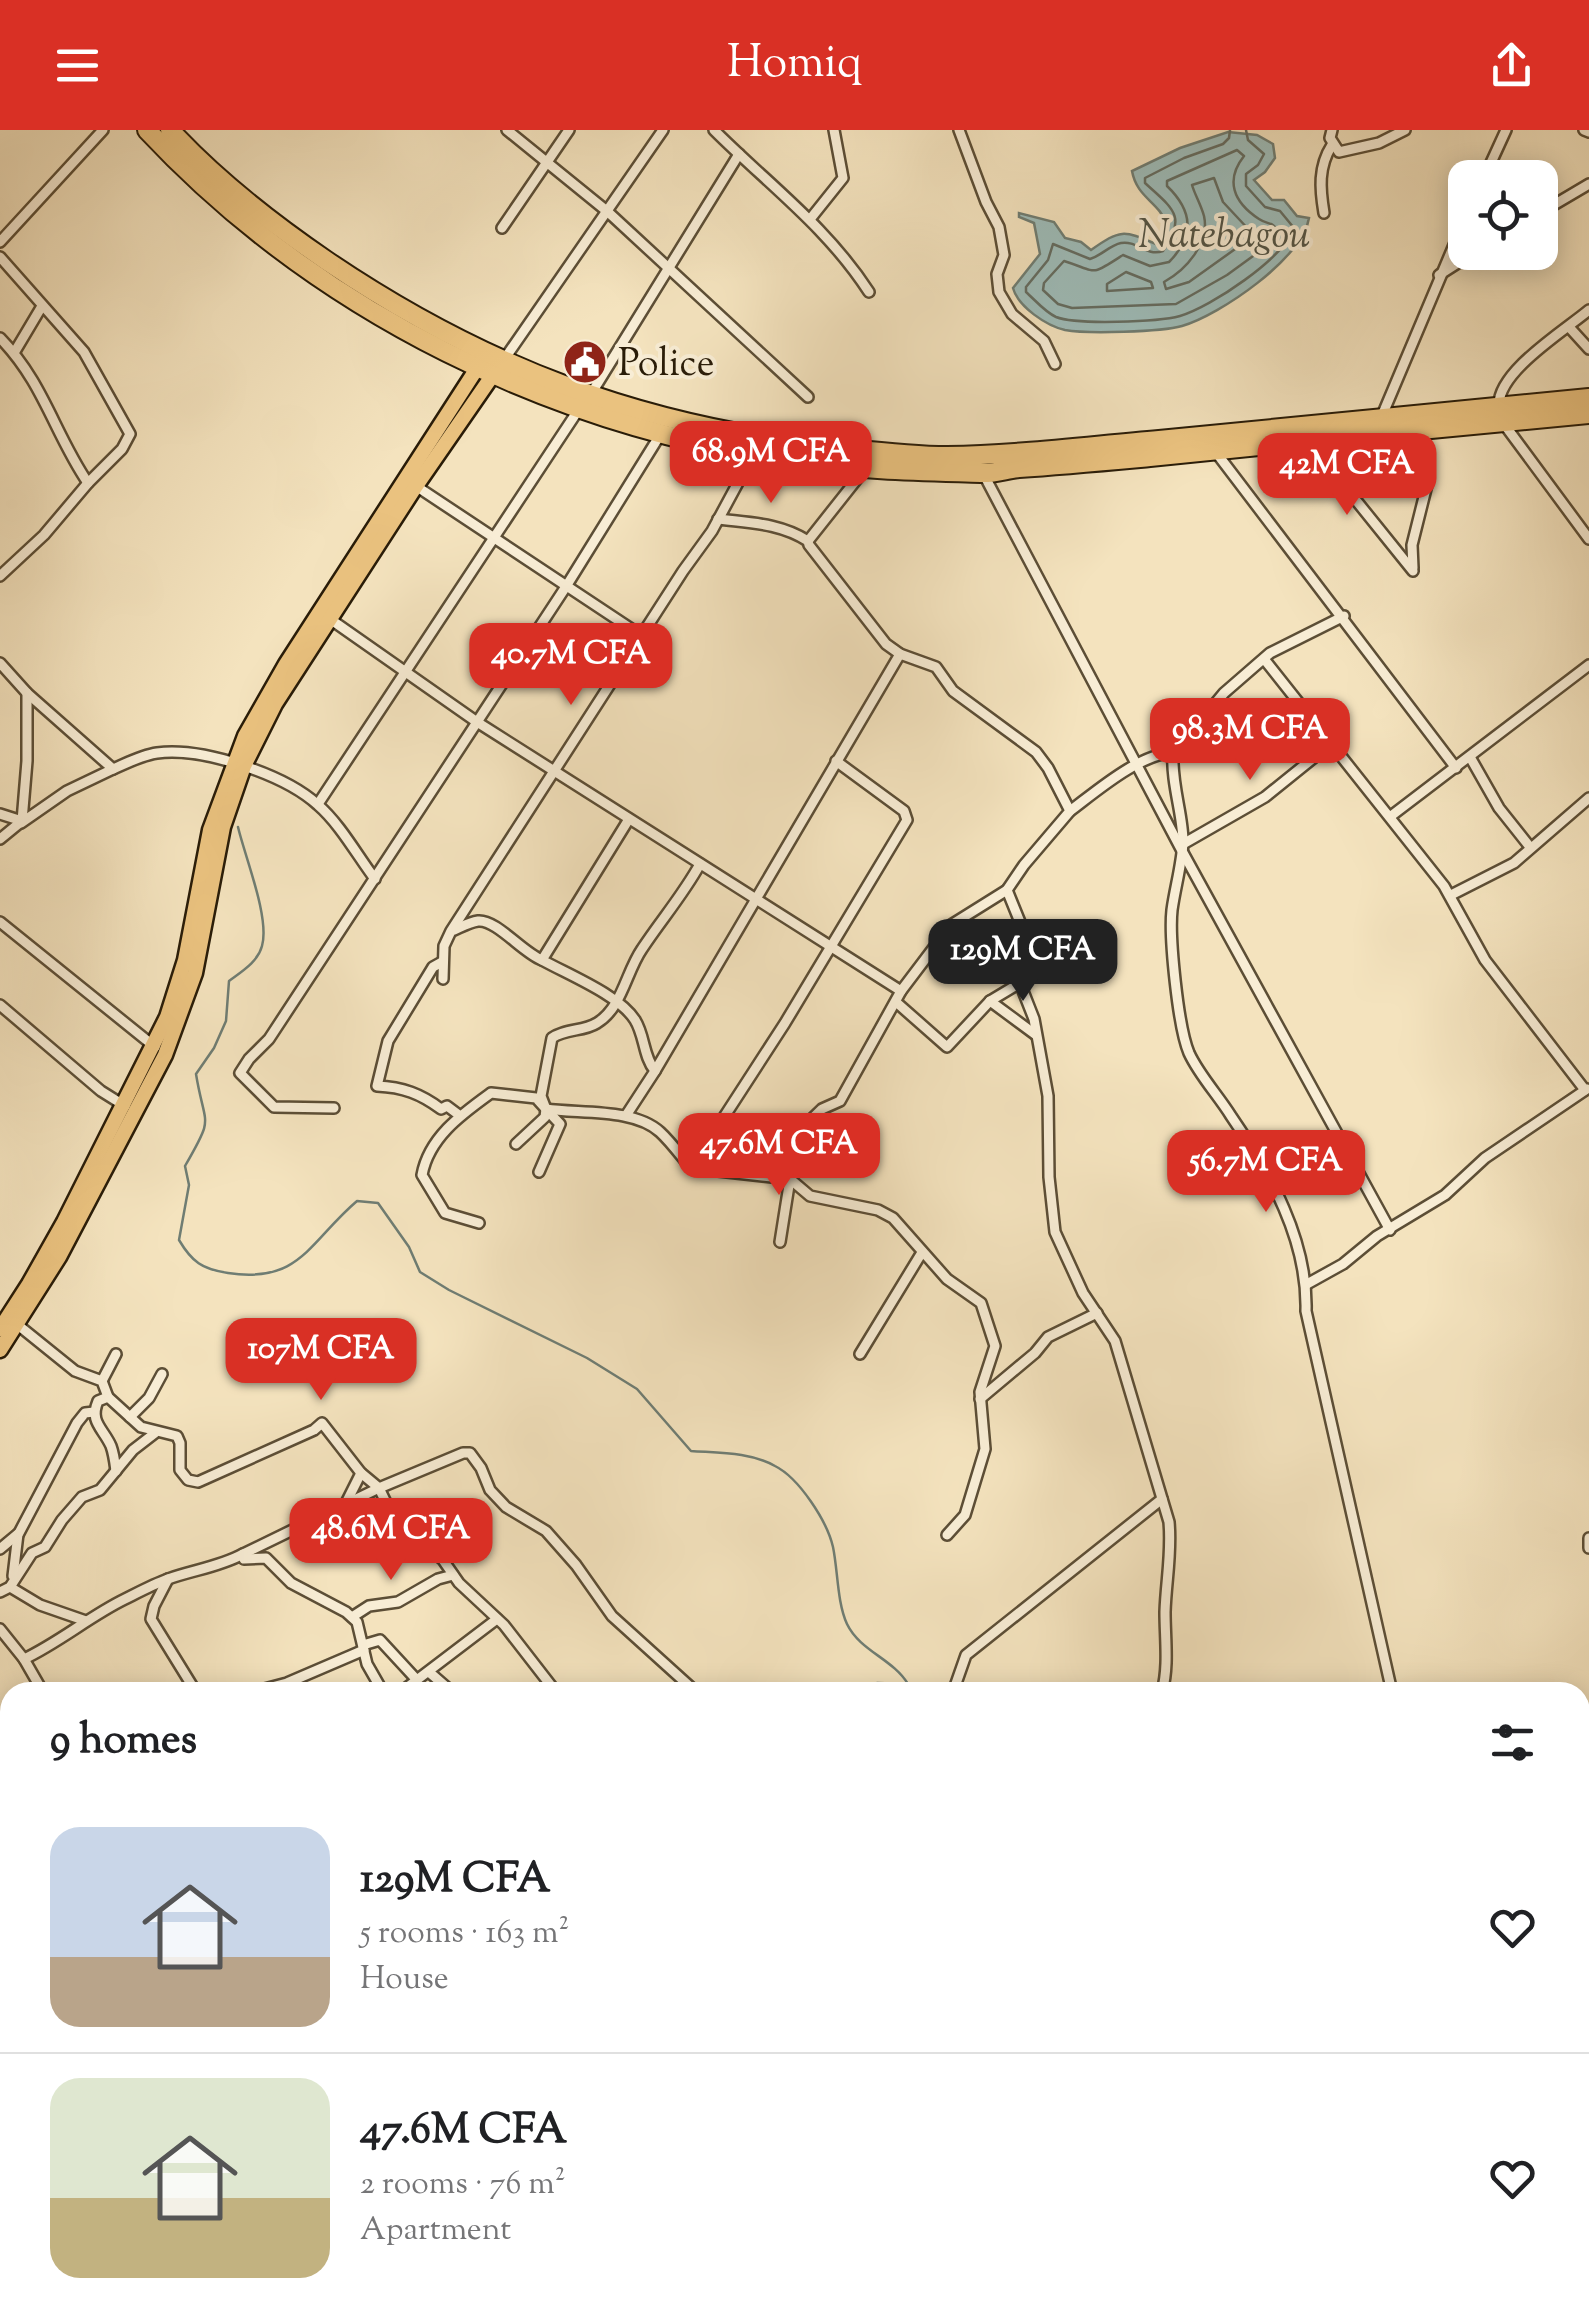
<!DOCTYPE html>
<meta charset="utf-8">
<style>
body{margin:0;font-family:"Sorts Mill Goudy",serif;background:#f6f6f6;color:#202124;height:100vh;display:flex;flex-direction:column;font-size:38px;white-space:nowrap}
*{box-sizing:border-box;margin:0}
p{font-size:32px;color:#757577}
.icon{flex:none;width:55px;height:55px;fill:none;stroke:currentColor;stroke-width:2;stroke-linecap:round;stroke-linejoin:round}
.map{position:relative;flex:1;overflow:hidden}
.details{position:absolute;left:0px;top:1552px;width:1590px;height:642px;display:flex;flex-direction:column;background:#fff;border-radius:30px 30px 0 0;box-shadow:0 5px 25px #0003}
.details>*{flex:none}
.fabs{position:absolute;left:1448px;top:30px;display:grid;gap:20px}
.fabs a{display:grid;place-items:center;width:110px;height:110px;border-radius:20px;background:#fff;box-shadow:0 5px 25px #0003;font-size:50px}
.price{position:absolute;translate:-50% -85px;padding:0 22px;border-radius:20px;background:#d93025;color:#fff;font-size:32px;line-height:65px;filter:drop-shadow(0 2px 5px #0008)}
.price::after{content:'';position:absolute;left:50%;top:60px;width:30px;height:22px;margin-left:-15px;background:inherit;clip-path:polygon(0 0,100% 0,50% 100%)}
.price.selected{background:#222;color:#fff}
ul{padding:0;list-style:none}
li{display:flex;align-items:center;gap:30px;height:250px;padding:0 50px}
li+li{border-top:2px solid #e0e0e0}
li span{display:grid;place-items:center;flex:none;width:280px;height:200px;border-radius:30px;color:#555}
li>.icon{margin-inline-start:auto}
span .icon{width:120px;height:120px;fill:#fffc;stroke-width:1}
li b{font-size:42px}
h2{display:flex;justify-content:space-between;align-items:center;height:120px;padding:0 50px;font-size:42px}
header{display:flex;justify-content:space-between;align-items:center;height:130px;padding:0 50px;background:#d93025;color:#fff;font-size:45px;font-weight:600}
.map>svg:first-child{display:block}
</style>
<header><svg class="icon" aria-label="menu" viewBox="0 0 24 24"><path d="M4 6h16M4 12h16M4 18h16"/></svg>Homiq<svg class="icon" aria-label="share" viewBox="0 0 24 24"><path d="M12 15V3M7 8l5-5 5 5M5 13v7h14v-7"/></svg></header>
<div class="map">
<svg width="1589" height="2194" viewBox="0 0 1589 2194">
<rect width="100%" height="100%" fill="#f4e3be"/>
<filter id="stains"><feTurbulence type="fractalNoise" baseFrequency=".002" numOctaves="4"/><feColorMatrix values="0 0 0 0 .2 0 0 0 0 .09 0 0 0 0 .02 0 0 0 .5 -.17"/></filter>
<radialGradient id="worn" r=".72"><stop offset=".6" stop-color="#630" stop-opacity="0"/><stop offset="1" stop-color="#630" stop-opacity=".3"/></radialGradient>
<path fill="#9ebdba" stroke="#6f7d73" stroke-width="2.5" d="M1228,2L1257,5L1273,14L1275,28L1265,42L1254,50L1272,70H1284L1297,86L1309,88C1303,128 1220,185 1182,196C1161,202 1087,204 1065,200C1047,196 1018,177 1013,158L1040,124L1034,93L1019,87V83L1054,92L1065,108L1081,112L1091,120C1121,99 1123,100 1156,114L1167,94C1158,71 1137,68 1132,41L1180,18Z"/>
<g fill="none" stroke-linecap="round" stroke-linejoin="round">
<g stroke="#646c61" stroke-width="2.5">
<path d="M1230,0L1229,8L1223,14L1184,28L1145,48V53C1172,78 1188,86 1163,121C1146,127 1137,110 1121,113C1110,115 1101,126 1090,129L1053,114L1048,130L1026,157V162C1035,170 1045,182 1056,187C1076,195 1158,192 1180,186C1211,177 1284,128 1294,98L1280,81L1265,77L1246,56V44L1258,35L1264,24L1248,10L1246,0"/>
<path d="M1237,20L1244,26C1225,50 1233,72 1259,89C1268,95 1272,91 1278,101L1271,113L1227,145L1176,174L1072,178L1058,174L1043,160L1044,153L1064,131C1099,142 1089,147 1123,125L1150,136L1169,132C1195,106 1193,81 1167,56V51Z"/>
<path d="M1214,48L1223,72L1251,102L1252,107L1189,152L1166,159L1164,152C1186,140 1210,113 1204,86C1201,75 1195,65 1192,55Z"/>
<polygon points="1126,142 1151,152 1153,158 1107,161 1107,154"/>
</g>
<g stroke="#6f7d73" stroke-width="2.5">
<path d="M238,697C245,727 270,788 262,816C258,832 241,842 229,851L226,891L214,918L196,944C205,999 215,984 185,1036L189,1055L179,1110C192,1132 202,1139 228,1143C300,1154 309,1112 357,1071L378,1073L409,1117L420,1142L449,1160L587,1228L637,1259L691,1321C719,1323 750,1322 775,1336C799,1348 827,1391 833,1417C838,1441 837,1472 847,1494C860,1521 893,1529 908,1554L877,1553L866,1562"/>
<polyline points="1022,2194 1029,2185"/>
</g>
<defs>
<g id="street">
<polyline points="507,0 608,82 808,267"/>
<path d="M714,0C769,55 826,96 869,162"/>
<polyline points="959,0 986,72 999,97 1004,125 997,144 999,162 1012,184 1044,211 1055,234"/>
<polyline points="1332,0 1330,8 1339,22 1379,13 1405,0"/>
<polyline points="1584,0 1589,2"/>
<polyline points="1484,48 1506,0"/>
<path d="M1324,83C1320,59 1318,37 1332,15"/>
<polyline points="1540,83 1589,54"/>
<polyline points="811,88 843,48 834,0"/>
<polyline points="502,98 569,0"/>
<polyline points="0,112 103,0"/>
<polyline points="0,127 84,222 130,304 122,319 88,353 44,405 0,446"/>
<polyline points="1439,145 1475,122"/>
<polyline points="1569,197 1589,219"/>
<path d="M0,208C44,253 54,303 88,353"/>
<polyline points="14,223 42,176"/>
<polyline points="503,231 663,0"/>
<polyline points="591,264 739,24"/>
<path d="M1499,276C1497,242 1564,201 1589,180"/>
<polyline points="1381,288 1465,89"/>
<polyline points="1504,294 1589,409"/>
<polyline points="1388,304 1427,355 1412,415 1413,438"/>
<polyline points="1309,312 1413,441"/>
<polyline points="1215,321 1456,638"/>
<path d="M865,339L808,411L809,415L886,514L900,524L936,537L953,561L1036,622L1048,638L1070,681L1024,735L1007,760L1022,797L1028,830L1023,861L1034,889L1048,966L1049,1047L1055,1102L1083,1163L1115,1211L1169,1392C1172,1423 1166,1451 1165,1482C1165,1509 1169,1536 1162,1562"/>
<polyline points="984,345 1181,719 1390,1100"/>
<polyline points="416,356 642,506"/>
<path d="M718,389C750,393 780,393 808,411"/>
<polyline points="330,489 477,592 901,861"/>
<polyline points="1264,529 1444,756 1485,830 1585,960"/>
<path d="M0,533L27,563L113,639C127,633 142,625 157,623C202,617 284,644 318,675C340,694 357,725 375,749"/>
<path d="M1173,622C1171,654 1183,684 1183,712C1182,734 1175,758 1172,780C1169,807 1178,897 1189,923C1199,945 1218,965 1231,986C1270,1043 1308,1110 1306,1181L1392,1562"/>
<polyline points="1470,627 1499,678 1530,717"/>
<polyline points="318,674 579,279"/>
<path d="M1070,681C1098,660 1139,624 1175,622L1224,563L1270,523L1344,486"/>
<polyline points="0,684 22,691"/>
<polyline points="1391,686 1589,535"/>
<polyline points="21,693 67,661 113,639"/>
<polyline points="0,709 22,691 27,631 27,563"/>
<polyline points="1183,714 1265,667 1332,613"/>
<polyline points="1451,765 1514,733 1589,668"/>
<polyline points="0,792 155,917"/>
<path d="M454,800C461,797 470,792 478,791C496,789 523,823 542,830"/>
<path d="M442,832L433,837L388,911L377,956C403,957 421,964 441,979L447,976L459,985"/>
<polyline points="443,849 444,816 451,801 683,441 712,401 754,323"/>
<polyline points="990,871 1036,905"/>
<polyline points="896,872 947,917 990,871 1015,856 1022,842"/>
<polyline points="0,875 101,961 125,976"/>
<polyline points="655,941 900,524"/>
<polyline points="334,978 274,977 240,943 249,929 269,909 567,455 660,305"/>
<path d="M627,984L655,941C643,926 645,906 635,890C619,865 569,845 542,830L629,689"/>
<polyline points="516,1014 545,987 546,979"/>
<polyline points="691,1038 785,893 907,690 904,681 836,631"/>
<path d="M539,1042L560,994L546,979L541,966L552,908C566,898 583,902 597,893C622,878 626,842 642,819C661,790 683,765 700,734"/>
<path d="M479,1093L445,1083L422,1045C429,1007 462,984 491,963L536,968L546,979C580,984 634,978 660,1002C671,1012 681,1026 691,1038L790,1049L810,1066L878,1080L893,1088L947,1149L981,1173L995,1216L980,1262L985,1319L965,1385L947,1405"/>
<polyline points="780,1112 790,1049 785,1026 791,1009 822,979 840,971 901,861 951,795 1007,760"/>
<polyline points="1307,1154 1343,1134 1377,1106 1445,1065 1485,1028 1587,959"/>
<polyline points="18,1195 75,1241 102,1251 108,1267 141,1297 177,1306 180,1313 180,1340 188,1350 198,1352 314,1300 322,1293 361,1343 379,1358 394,1389 443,1430 459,1453 504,1495 556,1562"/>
<polyline points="860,1224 921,1124"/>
<polyline points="102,1251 116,1224"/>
<path d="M108,1267L98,1271C89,1292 103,1298 111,1316C114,1324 115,1333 116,1341"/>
<polyline points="980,1269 1035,1223 1048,1207 1097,1183"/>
<polyline points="130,1287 149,1268 162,1244"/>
<polyline points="345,1375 361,1343"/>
<polyline points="1589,1408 1589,1418"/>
<polyline points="0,1419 19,1403 77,1293 85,1283 94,1282"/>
<polyline points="243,1424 379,1358 463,1323 470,1323 481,1338 490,1360 506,1377 546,1401 576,1435 612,1486 696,1562"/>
<polyline points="13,1446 18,1404"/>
<polyline points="168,1449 154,1476 151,1489 196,1562"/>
<polyline points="10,1457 40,1475 86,1491"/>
<polyline points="0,1462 10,1457 32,1423 45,1417 62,1390 82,1367 100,1360 133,1320 155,1303"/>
<polyline points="352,1487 369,1476 398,1472 438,1449 453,1445"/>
<polyline points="0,1499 24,1529 43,1562"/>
<polyline points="363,1515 380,1510 416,1549"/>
<path d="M24,1529C60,1512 90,1486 125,1469C139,1462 154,1454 168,1449C193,1440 219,1437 243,1424L244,1429L266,1428L291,1453L346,1482L357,1492L367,1534L383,1562"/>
<polyline points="429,1542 452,1562"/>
<polyline points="253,1562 287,1553 364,1520"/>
<polyline points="401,1562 497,1489"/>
<polyline points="953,1562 966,1525 1162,1369"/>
<polyline points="1580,1648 1589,1635"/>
<polyline points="0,1785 10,1787"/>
<polyline points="0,1863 10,1858"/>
<polyline points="1580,1889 1589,1882"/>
<polyline points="0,1892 10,1902"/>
<polyline points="0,2100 10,2095"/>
<polyline points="3,2181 9,2194"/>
<polyline points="13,2185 35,2194"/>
<polyline points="204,2185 215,2194"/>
<polyline points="276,2185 284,2194"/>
<polyline points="873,2185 877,2194"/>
<polyline points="1490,2185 1491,2194"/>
<polyline points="494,2193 504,2185"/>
<polyline points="78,2194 94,2185"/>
<polyline points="240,2194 240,2185"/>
<polyline points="988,2194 994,2185"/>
</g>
<g id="primary">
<polyline points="0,1199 29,1154 64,1092 167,887 185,830 210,700 245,606 286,534 483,229"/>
<polyline points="0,1220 59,1127 165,925 195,843 223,697 244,636 275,574 416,356 499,236"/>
</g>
<g id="highway">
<path d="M147,0C318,183 556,299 804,332C863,340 922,341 981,343C994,344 1007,339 1019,338C1063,335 1106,331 1150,327C1296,312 1443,297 1589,284"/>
<path d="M170,0C217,51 270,92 327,131C485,238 643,297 834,317C871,321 909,326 947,326C1018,325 1088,316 1159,310C1302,297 1446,281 1589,268"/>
</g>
</defs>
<use href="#street" stroke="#5c4e36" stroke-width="14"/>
<use href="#primary" stroke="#291c08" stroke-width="19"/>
<use href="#highway" stroke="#291c08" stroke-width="22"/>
<use href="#street" stroke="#f8edd5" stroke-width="9"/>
<use href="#primary" stroke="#eac27f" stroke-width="14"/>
<use href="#highway" stroke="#eac27f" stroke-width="18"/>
</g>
<defs>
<symbol id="civic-disc" viewBox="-11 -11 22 22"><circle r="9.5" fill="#8f2418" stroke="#f8edd5"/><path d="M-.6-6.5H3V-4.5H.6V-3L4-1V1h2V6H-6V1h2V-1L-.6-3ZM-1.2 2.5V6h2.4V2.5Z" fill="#fff"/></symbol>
</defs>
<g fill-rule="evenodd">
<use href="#civic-disc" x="560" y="207" width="50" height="50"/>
</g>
<g text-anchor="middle" stroke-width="8" stroke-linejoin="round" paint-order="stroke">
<g font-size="38" fill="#291c08" stroke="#f8edd5" text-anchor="start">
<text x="618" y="245">Police</text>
</g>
<g font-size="40" font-style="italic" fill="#525446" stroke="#f8edd5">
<text x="1224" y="117">Natebagou</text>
</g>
</g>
<rect width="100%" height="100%" filter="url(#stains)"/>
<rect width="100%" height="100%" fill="url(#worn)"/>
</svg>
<div class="fabs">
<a><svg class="icon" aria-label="locate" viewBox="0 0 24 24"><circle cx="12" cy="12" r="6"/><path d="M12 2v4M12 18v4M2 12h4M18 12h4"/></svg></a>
</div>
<b class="price" style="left:771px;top:376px">68.9M CFA</b>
<b class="price" style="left:1347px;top:388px">42M CFA</b>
<b class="price" style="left:571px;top:578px">40.7M CFA</b>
<b class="price" style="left:1250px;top:653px">98.3M CFA</b>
<b class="price selected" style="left:1023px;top:874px">129M CFA</b>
<b class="price" style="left:779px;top:1068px">47.6M CFA</b>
<b class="price" style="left:1266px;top:1085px">56.7M CFA</b>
<b class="price" style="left:321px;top:1273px">107M CFA</b>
<b class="price" style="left:391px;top:1453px">48.6M CFA</b>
<section class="details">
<h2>9 homes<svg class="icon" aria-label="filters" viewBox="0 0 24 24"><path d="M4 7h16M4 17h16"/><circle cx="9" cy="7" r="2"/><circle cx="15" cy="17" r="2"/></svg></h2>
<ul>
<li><span style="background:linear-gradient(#c9d6e8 65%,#b9a48a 0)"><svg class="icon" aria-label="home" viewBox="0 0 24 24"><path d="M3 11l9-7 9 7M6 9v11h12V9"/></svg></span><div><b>129M CFA</b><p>5 rooms · 163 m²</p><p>House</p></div><svg class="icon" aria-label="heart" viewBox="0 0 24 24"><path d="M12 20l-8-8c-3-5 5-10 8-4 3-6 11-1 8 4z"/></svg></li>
<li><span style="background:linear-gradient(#dfe7d0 60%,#c2b280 0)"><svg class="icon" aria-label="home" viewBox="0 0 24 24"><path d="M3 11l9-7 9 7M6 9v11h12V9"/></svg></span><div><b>47.6M CFA</b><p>2 rooms · 76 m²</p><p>Apartment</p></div><svg class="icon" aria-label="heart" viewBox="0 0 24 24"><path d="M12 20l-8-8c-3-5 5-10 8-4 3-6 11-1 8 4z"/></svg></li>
</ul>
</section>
</div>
